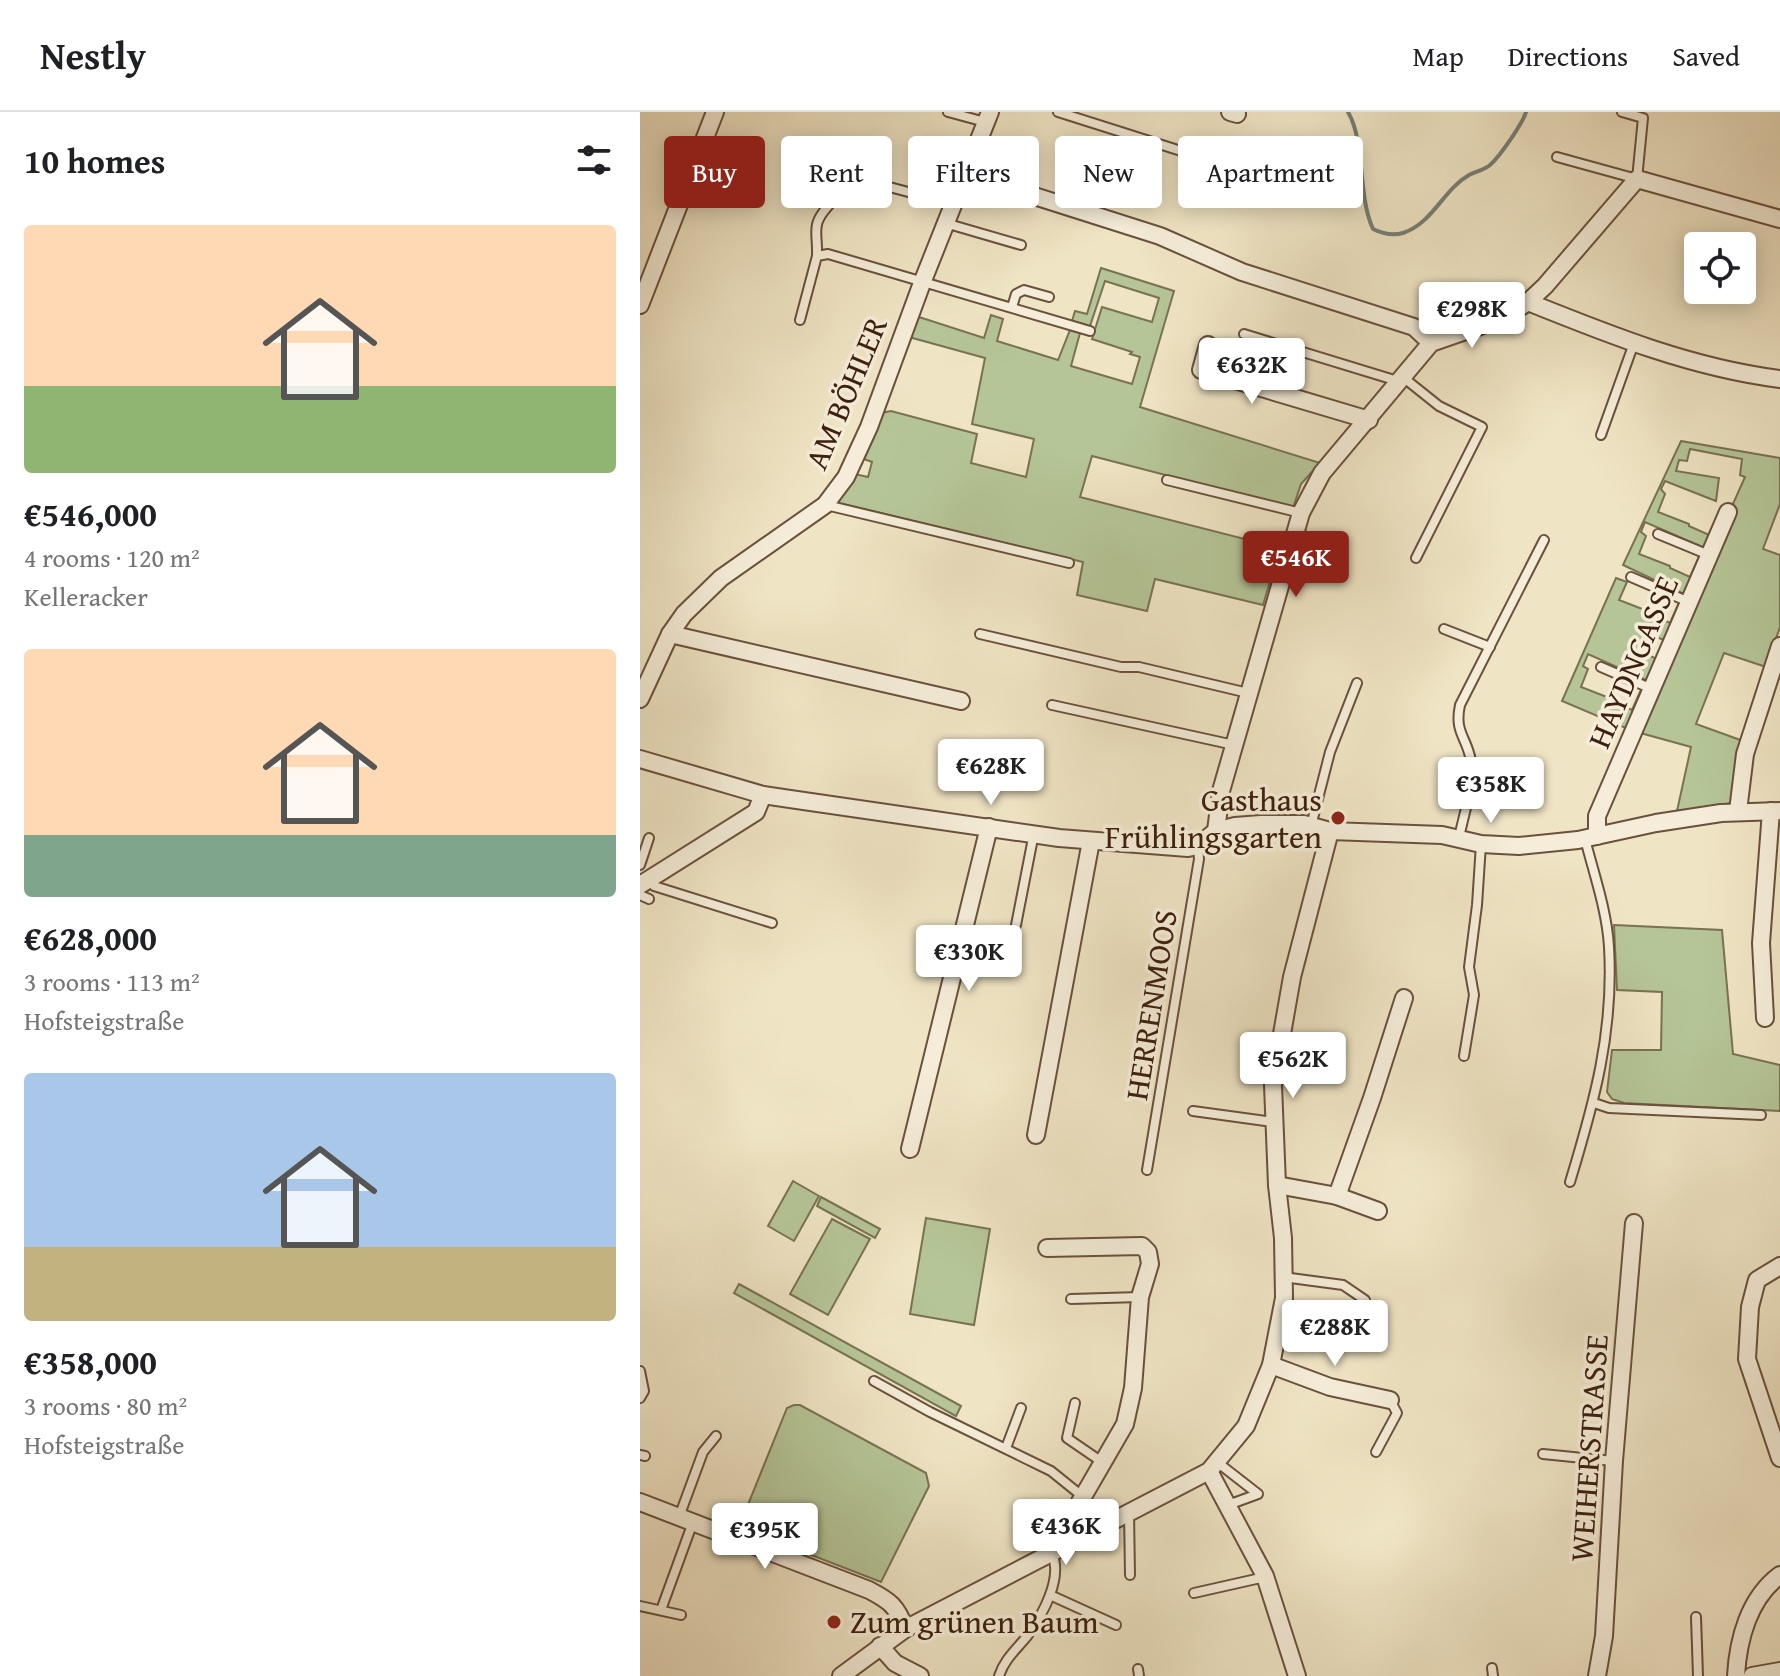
<!DOCTYPE html>
<meta charset="utf-8">
<style>
body{margin:0;font-family:"Gentium Book Plus",serif;background:#f2f2f2;color:#202124;height:100vh;display:flex;flex-direction:column;font-size:30px;white-space:nowrap}
*{box-sizing:border-box;margin:0}
p{font-size:26px;color:#757577}
.icon{flex:none;width:44px;height:44px;fill:none;stroke:currentColor;stroke-width:2;stroke-linecap:round;stroke-linejoin:round}
.map{position:relative;flex:1;overflow:hidden}
.details{display:flex;flex-direction:column;background:#fff;width:640px}
.details>*{flex:none}
.guide{position:absolute;left:24px;top:24px;width:760px;height:72px;display:flex;gap:16px}
.fabs{position:absolute;left:1044px;top:120px;display:grid;gap:16px}
.fabs a{display:grid;place-items:center;width:72px;height:72px;border-radius:8px;background:#fff;box-shadow:0 4px 20px #0003;font-size:40px}
.price{position:absolute;translate:-50% -68px;padding:0 18px;border-radius:8px;background:#fff;color:#222;font-size:26px;line-height:52px;filter:drop-shadow(0 2px 4px #0008)}
.price::after{content:'';position:absolute;left:50%;top:48px;width:24px;height:18px;margin-left:-12px;background:inherit;clip-path:polygon(0 0,100% 0,50% 100%)}
.price.on{background:#8f2418;color:#fff}
ul{padding:0;list-style:none}
li{display:grid;align-content:center;gap:16px;height:424px;padding:0 24px}
li span{display:grid;place-items:center;height:248px;border-radius:8px;color:#555}
li>.icon{margin-inline-start:auto}
span .icon{width:144px;height:144px;fill:#fffc;stroke-width:1}
li b{font-size:34px}
h2{display:flex;justify-content:space-between;align-items:center;height:96px;padding:0 24px;font-size:34px}
.tag{padding:0 28px;border-radius:8px;background:#fff;box-shadow:0 4px 20px #0003;font-size:28px;line-height:72px}
.tag.on{background:#8f2418;color:#fff}
header{display:flex;align-items:center;gap:48px;box-sizing:border-box;height:112px;padding:0 40px;background:#fff;border-bottom:2px solid #e0e0e0}
header strong{font-size:38px}
nav{display:flex;gap:44px;margin-inline-start:auto;font-size:28px}
main{display:flex;flex:1;min-height:0}
.map>svg:first-child{display:block}
</style>
<header>
<strong>Nestly</strong>
<nav><a>Map</a><a>Directions</a><a>Saved</a></nav>
</header>
<main>
<section class="details">
<h2>10 homes<svg class="icon" aria-label="filters" viewBox="0 0 24 24"><path d="M4 7h16M4 17h16"/><circle cx="9" cy="7" r="2"/><circle cx="15" cy="17" r="2"/></svg></h2>
<ul>
<li><span style="background:linear-gradient(#ffd9b3 65%,#8fb573 0)"><svg class="icon" aria-label="home" viewBox="0 0 24 24"><path d="M3 11l9-7 9 7M6 9v11h12V9"/></svg></span><div><b>€546,000</b><p>4 rooms · 120 m²</p><p>Kelleracker</p></div></li>
<li><span style="background:linear-gradient(#ffd9b3 75%,#7fa58c 0)"><svg class="icon" aria-label="home" viewBox="0 0 24 24"><path d="M3 11l9-7 9 7M6 9v11h12V9"/></svg></span><div><b>€628,000</b><p>3 rooms · 113 m²</p><p>Hofsteigstraße</p></div></li>
<li><span style="background:linear-gradient(#a9c7e8 70%,#c2b280 0)"><svg class="icon" aria-label="home" viewBox="0 0 24 24"><path d="M3 11l9-7 9 7M6 9v11h12V9"/></svg></span><div><b>€358,000</b><p>3 rooms · 80 m²</p><p>Hofsteigstraße</p></div></li>
</ul>
</section>
<div class="map">
<svg width="1140" height="1564" viewBox="0 0 1140 1564">
<rect width="100%" height="100%" fill="#efe4c4"/>
<filter id="stains"><feTurbulence type="fractalNoise" baseFrequency=".0025" numOctaves="4"/><feColorMatrix values="0 0 0 0 .2 0 0 0 0 .09 0 0 0 0 .02 0 0 0 .5 -.17"/></filter>
<radialGradient id="worn" r=".72"><stop offset=".6" stop-color="#630" stop-opacity="0"/><stop offset="1" stop-color="#630" stop-opacity=".3"/></radialGradient>
<g fill="#b5c597" stroke="#797252" stroke-width="2">
<polygon points="461,156 534,179 500,295 680,351 661,372 653,396 452,344 440,385 640,436 623,493 515,467 507,499 437,483 443,450 195,390 215,362 228,365 232,350 221,346 241,301 251,299 337,322 331,351 386,365 394,327 332,312 345,246 269,225 276,204 344,226 351,203 363,207 357,229 418,248 430,218 440,221 431,254 492,272 500,245 490,242 492,240 452,227 462,195 512,210 519,186 465,169 450,214 432,209 435,199 447,202"/>
<polygon points="1041,329 1140,346 1140,392 1123,437 1140,443 1140,515 1126,555 1084,541 1056,612 1103,629 1092,691 1037,699 1051,635 997,620 1096,396 1092,394 1105,365 1100,363 1102,347 1050,337 1047,349 1039,348 1036,359 1079,366 1076,389 1025,369 1021,377 1025,382 1018,400 1049,412 1049,414 1069,423 1077,405 1080,406 1067,437 1005,410 1001,420 1006,424 999,442 1030,454 1030,456 1050,465 1058,447 1060,450 1046,483 983,453"/>
<polygon points="976,466 987,470 979,488 1010,500 1010,502 1030,511 1038,493 1041,494 1027,529 1016,525 1008,543 1017,547 1008,569 948,542 943,554 948,557 941,575 972,587 972,589 992,598 1000,580 1003,581 988,617 922,589"/>
<polygon points="974,813 1082,818 1093,942 1140,953 1140,999 984,991 972,987 967,980 972,938 1021,938 1022,880 977,878"/>
<polygon points="153,1069 179,1084 154,1129 128,1114"/>
<polygon points="181,1085 240,1117 235,1126 177,1094"/>
<polygon points="286,1106 350,1117 334,1213 270,1202"/>
<polygon points="192,1107 230,1127 188,1203 150,1182"/>
<polygon points="99,1172 321,1294 316,1304 94,1181"/>
<polygon points="154,1293 160,1293 286,1361 289,1374 241,1470 99,1415 147,1296"/>
</g>
<g fill="none" stroke-linecap="round" stroke-linejoin="round">
<path stroke="#757f75" stroke-width="4" d="M708,0C726,31 717,82 733,117C743,122 752,124 763,121C793,111 803,78 829,63C836,59 846,58 851,52C860,44 883,11 886,0"/>
<defs>
<g id="service">
<polyline points="308,0 345,10"/>
<polyline points="418,0 642,71"/>
<polyline points="917,45 997,67 1003,6 982,0"/>
<polyline points="242,73 313,92"/>
<polyline points="305,111 381,133"/>
<path d="M177,144C178,119 170,114 189,93"/>
<polyline points="372,195 376,182 384,178 409,185"/>
<polyline points="160,208 177,144 188,142 450,219"/>
<polyline points="604,222 761,270"/>
<polyline points="764,266 799,294 842,315 776,446"/>
<polyline points="961,323 994,231"/>
<polyline points="527,368 661,401"/>
<polyline points="186,393 429,451"/>
<polyline points="1018,422 1069,443"/>
<polyline points="991,465 1049,490"/>
<polyline points="804,517 850,535"/>
<polyline points="340,522 481,555 499,555 608,581"/>
<polyline points="961,555 1012,577"/>
<polyline points="412,593 594,633"/>
<polyline points="671,714 690,640 717,571"/>
<path d="M819,726C823,705 835,669 831,649C827,625 814,621 820,593L904,428"/>
<polyline points="0,753 9,726"/>
<polyline points="10,767 14,774 132,811"/>
<polyline points="0,783 9,787"/>
<polyline points="376,813 394,721"/>
<polyline points="824,944 834,883 829,855 837,793 841,732"/>
<polyline points="954,991 969,996 1121,1003"/>
<polyline points="553,999 633,1010"/>
<polyline points="507,1058 559,747 558,734"/>
<path d="M930,1070C954,991 974,920 969,835C967,799 954,762 945,727"/>
<polyline points="643,1165 703,1173 725,1188"/>
<polyline points="431,1187 500,1185"/>
<polyline points="0,1259 4,1279 0,1286"/>
<polyline points="234,1269 290,1300 411,1359 442,1384"/>
<polyline points="435,1291 427,1326 462,1350"/>
<polyline points="366,1336 381,1296"/>
<polyline points="736,1340 757,1301 750,1288"/>
<polyline points="903,1342 973,1349"/>
<polyline points="0,1343 5,1344"/>
<polyline points="577,1350 618,1382 588,1393"/>
<polyline points="489,1400 490,1463"/>
<polyline points="39,1405 63,1340 76,1324"/>
<polyline points="554,1481 625,1465"/>
<polyline points="410,1483 476,1513"/>
<polyline points="0,1494 41,1503"/>
<polyline points="21,1498 53,1410"/>
<polyline points="1056,1505 1058,1564"/>
<polyline points="852,1556 853,1564"/>
<polyline points="498,1557 499,1564"/>
<path d="M359,1564C365,1546 377,1537 388,1523C403,1502 423,1466 412,1441"/>
</g>
<g id="minor">
<polyline points="590,0 597,2"/>
<polyline points="325,62 520,124 602,160 774,215 791,231"/>
<path d="M888,190C970,223 1052,256 1140,267"/>
<polyline points="0,193 75,0"/>
<polyline points="568,233 561,258 729,308"/>
<polyline points="30,522 321,589"/>
<polyline points="0,587 30,522 44,502 81,466 185,393 206,365 229,315 282,171 350,0"/>
<polyline points="0,647 123,683 150,687 419,726 548,736 558,734 576,719 595,714 621,712 664,712 690,719 802,723 841,732 879,734 938,728 1016,711 1081,701 1140,699"/>
<polyline points="1098,699 1105,642 1140,534"/>
<polyline points="576,719 581,679 661,401 682,361 791,231 863,206 888,190 905,174 997,67 1140,107"/>
<polyline points="957,724 957,704 1088,400"/>
<polyline points="0,773 116,700 123,683"/>
<polyline points="1125,906 1121,831 1131,699"/>
<polyline points="396,1023 451,729"/>
<polyline points="270,1037 349,715"/>
<polyline points="637,1073 697,1084 738,1099"/>
<polyline points="697,1084 732,986 764,886"/>
<polyline points="407,1136 502,1134 508,1140 510,1152 500,1185 493,1276 485,1312 437,1395 437,1427"/>
<polyline points="1140,1154 1117,1168 1110,1195 1107,1247 1140,1346"/>
<polyline points="631,1253 690,1275 750,1288"/>
<polyline points="569,1359 625,1464 657,1564"/>
<path d="M0,1390L229,1478C250,1489 257,1494 265,1517"/>
<polyline points="240,1534 255,1551 280,1564"/>
<polyline points="201,1564 265,1517 569,1359 606,1314 631,1253 644,1186 643,1126 637,1073 633,973 652,865 690,719"/>
<polyline points="957,1564 964,1524 974,1349 994,1111"/>
<path d="M1096,1564C1098,1527 1109,1486 1140,1463"/>
<polyline points="1112,1564 1140,1559"/>
</g>
</defs>
<use href="#service" stroke="#6a513c" stroke-width="12"/>
<use href="#minor" stroke="#6a513c" stroke-width="20"/>
<use href="#service" stroke="#f5edd9" stroke-width="8"/>
<use href="#minor" stroke="#f5edd9" stroke-width="16"/>
</g>
<g fill="#8f2418" stroke="#f5edd9" stroke-width="3">
<circle cx="698" cy="706" r="8"/>
<circle cx="194" cy="1510" r="8"/>
</g>
<g text-anchor="middle" stroke-width="7" stroke-linejoin="round" paint-order="stroke">
<g font-size="32" fill="#3d200e" stroke="#f5edd9">
<text transform="translate(206 281) rotate(-67)" y="11">AM BÖHLER</text>
<text transform="translate(993 550) rotate(-67)" y="11">HAYDNGASSE</text>
<text transform="translate(511 893) rotate(-81)" y="11">HERRENMOOS</text>
<text transform="translate(949 1336) rotate(-86)" y="11">WEIHERSTRASSE</text>
</g>
<g font-size="32" fill="#3d200e" stroke="#f5edd9" text-anchor="end">
<text x="682" y="699">Gasthaus<tspan x="682" dy="37">Frühlingsgarten</tspan></text>
<text x="210" y="1521" text-anchor="start">Zum grünen Baum</text>
</g>
</g>
<rect width="100%" height="100%" filter="url(#stains)"/>
<rect width="100%" height="100%" fill="url(#worn)"/>
</svg>
<div class="fabs">
<a><svg class="icon" aria-label="locate" viewBox="0 0 24 24"><circle cx="12" cy="12" r="6"/><path d="M12 2v4M12 18v4M2 12h4M18 12h4"/></svg></a>
</div>
<b class="price" style="left:832px;top:238px">€298K</b>
<b class="price" style="left:612px;top:294px">€632K</b>
<b class="price on" style="left:656px;top:487px">€546K</b>
<b class="price" style="left:351px;top:695px">€628K</b>
<b class="price" style="left:851px;top:713px">€358K</b>
<b class="price" style="left:329px;top:881px">€330K</b>
<b class="price" style="left:653px;top:988px">€562K</b>
<b class="price" style="left:695px;top:1256px">€288K</b>
<b class="price" style="left:426px;top:1455px">€436K</b>
<b class="price" style="left:125px;top:1459px">€395K</b>
<div class="guide">
<a class="tag on">Buy</a>
<a class="tag">Rent</a>
<a class="tag">Filters</a>
<a class="tag">New</a>
<a class="tag">Apartment</a>
</div>
</div>
</main>
